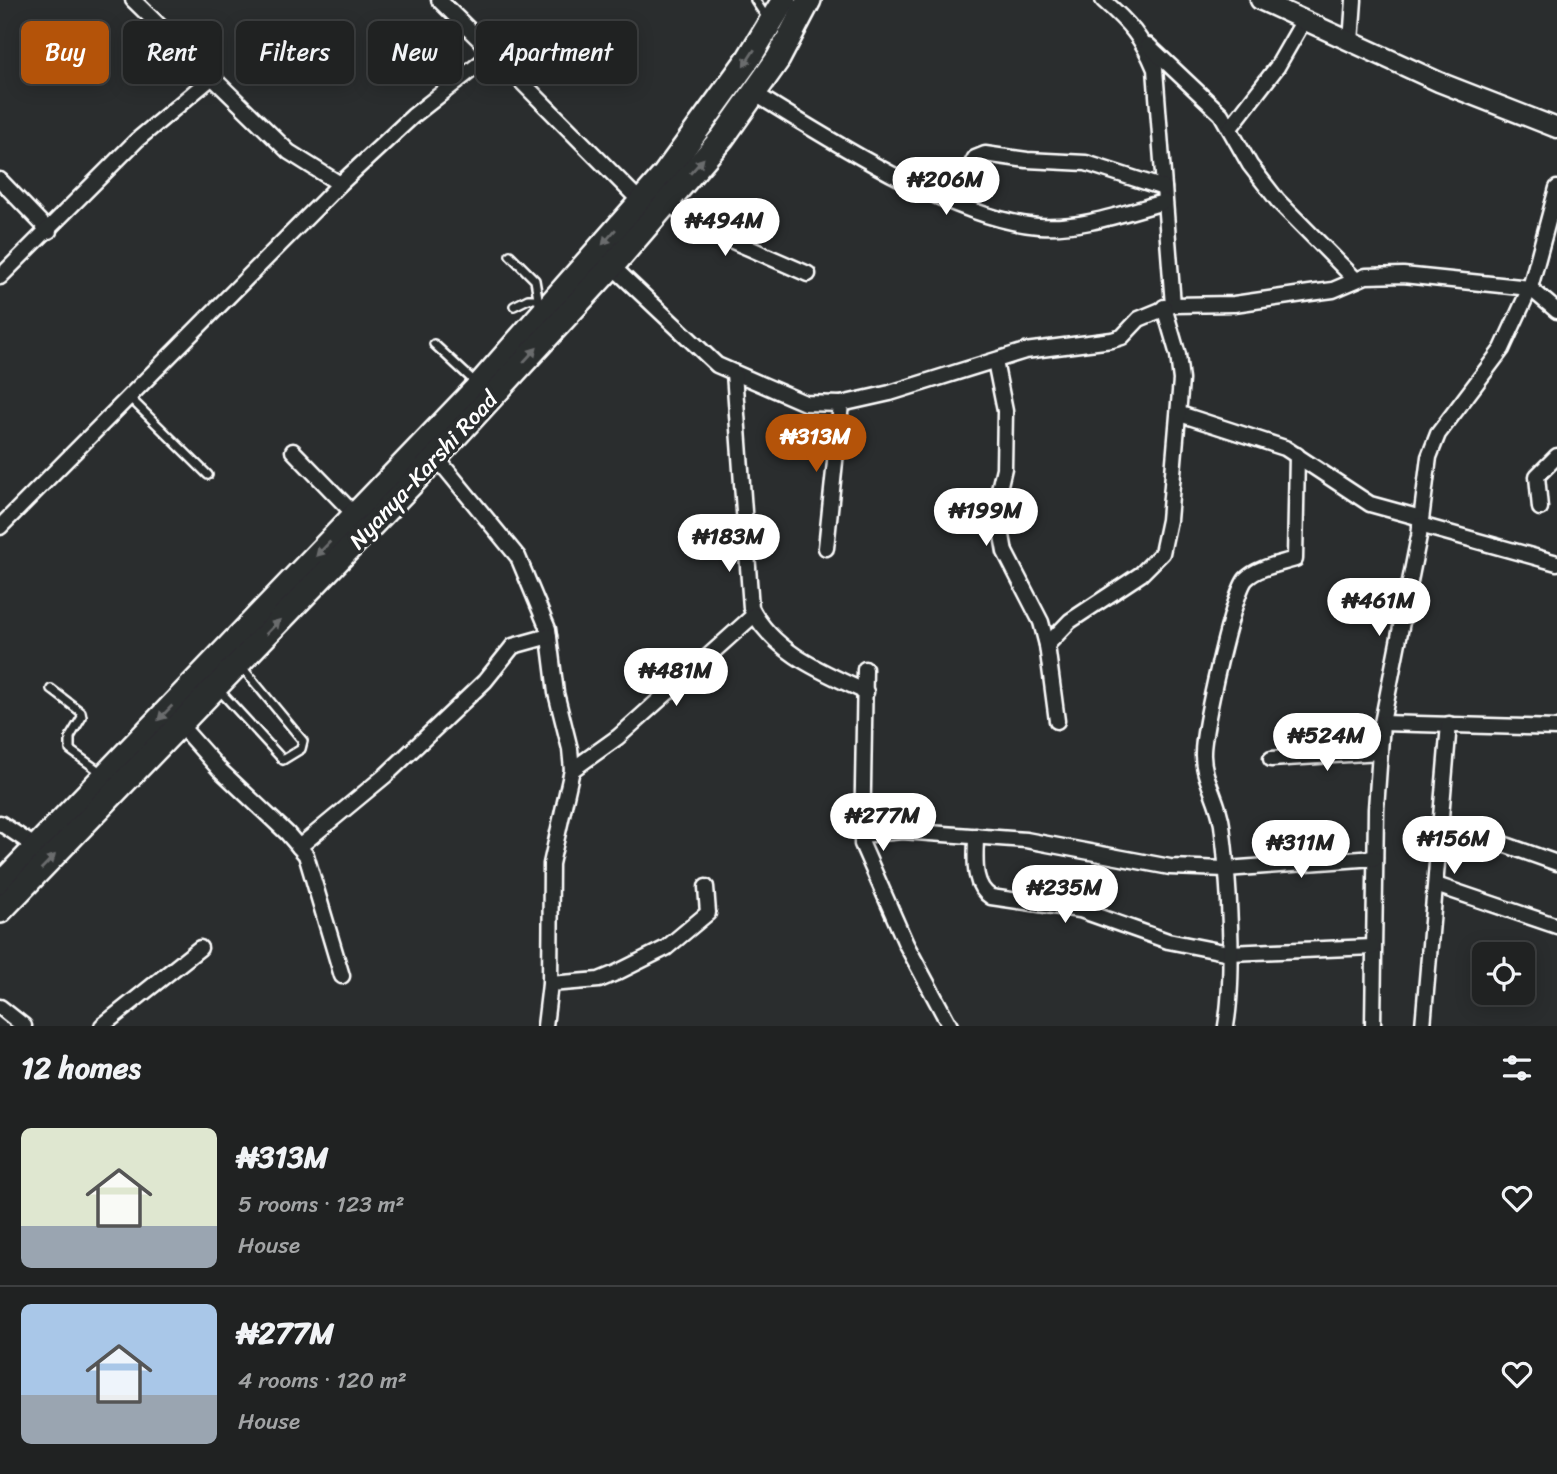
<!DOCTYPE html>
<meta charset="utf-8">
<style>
body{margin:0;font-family:Sriracha,sans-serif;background:#282a2a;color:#f1f3f6;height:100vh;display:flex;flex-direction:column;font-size:26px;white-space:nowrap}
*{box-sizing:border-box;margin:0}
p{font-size:23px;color:#a2a4a5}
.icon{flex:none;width:38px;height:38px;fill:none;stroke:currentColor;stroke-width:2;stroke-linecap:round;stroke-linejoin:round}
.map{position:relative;height:1026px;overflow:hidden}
.drawer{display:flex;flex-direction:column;background:#202222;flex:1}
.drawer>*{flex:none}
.top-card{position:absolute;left:21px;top:21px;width:700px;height:63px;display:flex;gap:14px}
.fabs{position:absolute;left:1472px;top:942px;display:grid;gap:14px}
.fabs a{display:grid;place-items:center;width:63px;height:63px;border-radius:10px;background:#202222;box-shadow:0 4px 18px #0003,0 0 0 2px #3d3f40;font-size:35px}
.price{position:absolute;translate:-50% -60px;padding:0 16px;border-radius:24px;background:#fff;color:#222;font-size:23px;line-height:46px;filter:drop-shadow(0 2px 4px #0008)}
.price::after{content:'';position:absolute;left:50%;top:42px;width:21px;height:16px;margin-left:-10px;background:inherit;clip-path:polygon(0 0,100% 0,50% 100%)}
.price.on{background:#b45309;color:#fff}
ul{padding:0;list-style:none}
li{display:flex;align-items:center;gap:21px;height:175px;padding:0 21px}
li+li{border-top:2px solid #3d3f40}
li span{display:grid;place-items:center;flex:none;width:196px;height:140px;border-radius:10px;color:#555}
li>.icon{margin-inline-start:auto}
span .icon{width:84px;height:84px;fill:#fffc;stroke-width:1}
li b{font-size:30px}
h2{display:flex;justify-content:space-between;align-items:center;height:84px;padding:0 21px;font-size:30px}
.pill{padding:0 24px;border-radius:10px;background:#202222;box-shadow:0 4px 18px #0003,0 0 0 2px #3d3f40;font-size:24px;line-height:63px}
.pill.on{background:#b45309;color:#fff}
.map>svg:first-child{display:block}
</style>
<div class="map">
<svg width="1557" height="1026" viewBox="0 0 1557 1026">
<rect width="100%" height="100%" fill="#2a2d2e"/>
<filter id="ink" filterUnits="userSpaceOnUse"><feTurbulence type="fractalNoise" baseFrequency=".0143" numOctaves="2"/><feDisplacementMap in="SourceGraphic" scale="14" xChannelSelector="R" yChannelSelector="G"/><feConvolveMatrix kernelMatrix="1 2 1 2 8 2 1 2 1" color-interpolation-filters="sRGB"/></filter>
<g filter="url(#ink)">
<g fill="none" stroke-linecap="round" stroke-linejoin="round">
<defs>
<g id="service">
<polyline points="755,0 768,20"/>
<polyline points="510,255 535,280 540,310"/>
<polyline points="514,306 528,299 536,299"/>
<polyline points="434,344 476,383"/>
<polyline points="130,398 208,475"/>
<polyline points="51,689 81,712 82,717 70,737 70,750 102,773"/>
<polyline points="219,690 283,760 301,749 303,741 241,666"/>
</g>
<g id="minor">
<polyline points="133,0 289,152 340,184"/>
<polyline points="439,0 493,53"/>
<path d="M1103,0C1129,23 1142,37 1155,69L1173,305"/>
<polyline points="1351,42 1354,0"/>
<polyline points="1148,45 1221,114 1250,165 1278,201 1354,278"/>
<path d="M754,93C827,138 953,220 1039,226C1081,229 1124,213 1164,202"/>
<polyline points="1230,128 1277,67 1304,20"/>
<polyline points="0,180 49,231"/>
<polyline points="1557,188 1530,288 1557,311"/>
<polyline points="665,201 703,228 808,274"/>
<polyline points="953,201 975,158 985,154 1027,160 1086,163 1164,188"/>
<polyline points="612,266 717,365 805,403 841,404 890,393 1025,351 1112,340 1122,337 1139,319 1173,305 1234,304 1310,293 1333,290 1366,276 1403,275 1530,288 1502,349 1438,434 1429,457 1419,536 1382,723 1376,809 1373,1026"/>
<polyline points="0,277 137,140 210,79"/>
<polyline points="995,361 1005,411 1004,468 996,502 1005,552 1041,622 1047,645 1057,721"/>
<path d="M734,373L751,608C774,653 823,672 866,692"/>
<polyline points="1180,414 1285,448 1370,504 1421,518"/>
<polyline points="293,451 355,515"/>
<polyline points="436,457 518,557 548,629 556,693 570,749 572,770 551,864 550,984 545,1026"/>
<polyline points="1540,508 1537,476 1557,456"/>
<polyline points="1420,525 1557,563"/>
<polyline points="0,527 340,184 413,116 493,53 640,201"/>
<polyline points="826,548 841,404"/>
<polyline points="1047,645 1070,621 1141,574 1162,553 1169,520 1181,380 1178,355 1164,307"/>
<polyline points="865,669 862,844 906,944 950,1026"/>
<polyline points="1382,723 1557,728"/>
<polyline points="180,725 220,770 287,833 306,855 342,976"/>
<polyline points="1271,759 1380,752"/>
<polyline points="572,770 618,737 754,615"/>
<polyline points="1441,822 1557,863"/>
<polyline points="0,823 36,847"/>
<polyline points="862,835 902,831 1026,840 1170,867 1226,869 1375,858"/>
<path d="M976,836C976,857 971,884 991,897L1080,910L1168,941L1229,953L1373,947"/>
<polyline points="299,847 386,775 485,681 513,646 549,636"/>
<polyline points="1436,885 1557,926"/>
<polyline points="550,984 599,980 616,973 666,948 708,913 706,887"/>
<polyline points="0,1007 24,1026"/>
<polyline points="102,1026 200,948"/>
<path d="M1226,1026C1235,973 1229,879 1222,825C1219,801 1202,777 1203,753C1203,728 1233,594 1246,579C1258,567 1280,564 1295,559L1297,455"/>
<polyline points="1423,1026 1449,724"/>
</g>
<polyline id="tertiary" points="1260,0 1439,82 1557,128"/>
<g id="primary">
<polyline points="0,885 474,391 665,174 749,58 784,0"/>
<polyline points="0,911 416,479 612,266 723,137 778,59 809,0"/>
</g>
</defs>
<use href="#service" stroke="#fff" stroke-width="12"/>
<use href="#minor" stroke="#fff" stroke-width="19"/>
<use href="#tertiary" stroke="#fff" stroke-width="23"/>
<use href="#primary" stroke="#fff" stroke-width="28"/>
<use href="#service" stroke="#2a2d2e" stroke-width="7"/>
<use href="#minor" stroke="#2a2d2e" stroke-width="14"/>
<use href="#tertiary" stroke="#2a2d2e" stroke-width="18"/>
<use href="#primary" stroke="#2a2d2e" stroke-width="23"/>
</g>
<defs><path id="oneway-solid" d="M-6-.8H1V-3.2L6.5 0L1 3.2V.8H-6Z" transform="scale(1.75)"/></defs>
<g fill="#6a6c6d">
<use href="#oneway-solid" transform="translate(749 58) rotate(123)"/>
<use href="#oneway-solid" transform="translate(697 166) rotate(-48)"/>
<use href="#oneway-solid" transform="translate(609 237) rotate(131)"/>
<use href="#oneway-solid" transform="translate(530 355) rotate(-47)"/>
<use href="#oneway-solid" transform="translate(323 549) rotate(134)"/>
<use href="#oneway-solid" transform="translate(273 627) rotate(-46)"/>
<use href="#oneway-solid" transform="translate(165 713) rotate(134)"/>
<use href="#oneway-solid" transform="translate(48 862) rotate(-46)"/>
</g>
</g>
<g text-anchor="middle" stroke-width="7" stroke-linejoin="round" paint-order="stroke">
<g font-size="23" fill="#fff" stroke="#2a2d2e">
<text transform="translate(423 470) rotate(-47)" y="8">Nyanya-Karshi Road</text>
</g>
</g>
</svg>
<div class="fabs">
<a><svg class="icon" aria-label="locate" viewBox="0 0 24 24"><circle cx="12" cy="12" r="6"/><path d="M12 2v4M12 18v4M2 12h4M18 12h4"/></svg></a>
</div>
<b class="price" style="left:946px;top:217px">₦206M</b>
<b class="price" style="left:725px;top:258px">₦494M</b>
<b class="price on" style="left:816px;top:474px">₦313M</b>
<b class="price" style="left:986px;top:548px">₦199M</b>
<b class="price" style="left:729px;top:574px">₦183M</b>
<b class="price" style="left:1379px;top:638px">₦461M</b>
<b class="price" style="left:676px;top:708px">₦481M</b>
<b class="price" style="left:1327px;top:773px">₦524M</b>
<b class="price" style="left:883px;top:853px">₦277M</b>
<b class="price" style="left:1454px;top:876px">₦156M</b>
<b class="price" style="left:1301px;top:880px">₦311M</b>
<b class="price" style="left:1065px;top:925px">₦235M</b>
<div class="top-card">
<a class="pill on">Buy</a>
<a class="pill">Rent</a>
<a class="pill">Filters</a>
<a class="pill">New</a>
<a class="pill">Apartment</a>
</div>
</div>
<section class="drawer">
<h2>12 homes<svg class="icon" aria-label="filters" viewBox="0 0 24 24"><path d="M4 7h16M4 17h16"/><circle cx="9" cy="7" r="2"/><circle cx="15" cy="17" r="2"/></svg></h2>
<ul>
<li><span style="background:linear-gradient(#dfe7d0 70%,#9aa5b1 0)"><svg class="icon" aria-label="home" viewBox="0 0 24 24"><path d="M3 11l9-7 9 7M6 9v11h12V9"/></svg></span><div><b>₦313M</b><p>5 rooms · 123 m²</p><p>House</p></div><svg class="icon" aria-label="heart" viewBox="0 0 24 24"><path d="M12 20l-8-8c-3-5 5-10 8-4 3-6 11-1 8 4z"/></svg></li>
<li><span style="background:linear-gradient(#a9c7e8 65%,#9aa5b1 0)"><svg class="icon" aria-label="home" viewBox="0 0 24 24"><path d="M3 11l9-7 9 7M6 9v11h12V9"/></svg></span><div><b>₦277M</b><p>4 rooms · 120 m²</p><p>House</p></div><svg class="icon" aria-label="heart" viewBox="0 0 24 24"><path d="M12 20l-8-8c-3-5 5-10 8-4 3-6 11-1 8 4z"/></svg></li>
</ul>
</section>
